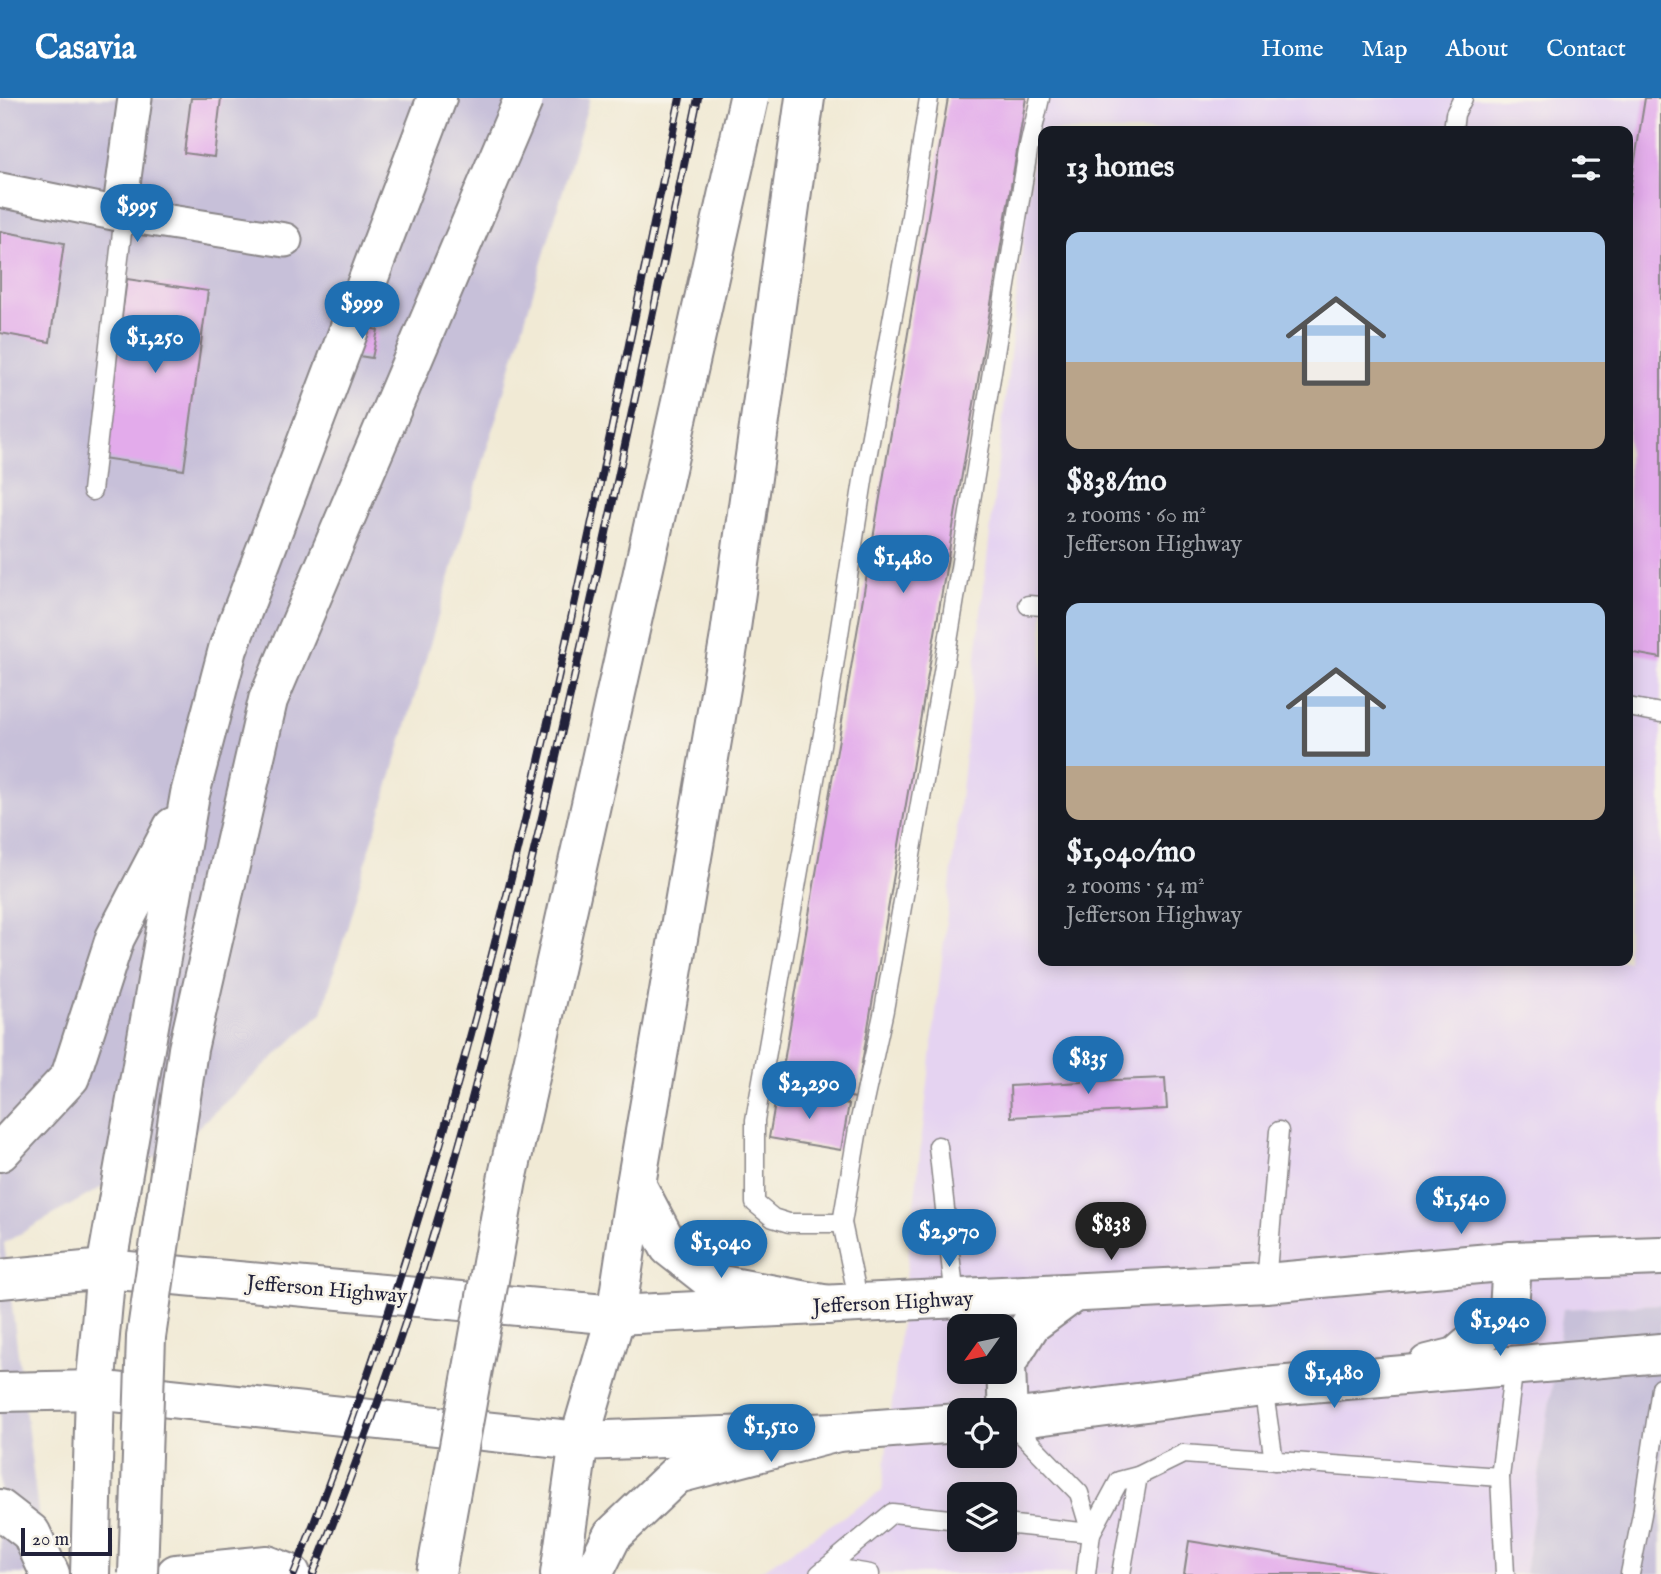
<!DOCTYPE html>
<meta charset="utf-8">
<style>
body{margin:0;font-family:"IM FELL English",serif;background:#242831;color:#f1f3f6;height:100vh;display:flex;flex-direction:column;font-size:26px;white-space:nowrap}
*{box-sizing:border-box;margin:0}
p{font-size:23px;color:#9ea1a6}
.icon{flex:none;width:38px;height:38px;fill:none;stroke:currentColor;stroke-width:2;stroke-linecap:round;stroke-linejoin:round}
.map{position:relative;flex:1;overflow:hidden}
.side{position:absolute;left:1038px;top:28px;width:595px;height:840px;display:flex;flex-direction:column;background:#171b24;border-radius:14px;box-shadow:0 4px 18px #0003}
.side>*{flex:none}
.needle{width:46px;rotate:237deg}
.buttons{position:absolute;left:947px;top:1216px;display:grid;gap:14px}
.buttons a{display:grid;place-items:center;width:70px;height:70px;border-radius:14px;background:#171b24;box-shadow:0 4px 18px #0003;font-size:35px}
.scale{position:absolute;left:21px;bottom:18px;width:91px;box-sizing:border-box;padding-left:7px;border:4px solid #22223b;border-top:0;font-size:19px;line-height:24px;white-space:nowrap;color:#22223b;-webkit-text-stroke:5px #f7f3e8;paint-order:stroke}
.price{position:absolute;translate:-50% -60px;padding:0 16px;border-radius:24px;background:#1f6fb2;color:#fff;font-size:23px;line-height:46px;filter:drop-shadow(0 2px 4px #0008)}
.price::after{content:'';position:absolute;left:50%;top:42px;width:21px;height:16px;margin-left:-10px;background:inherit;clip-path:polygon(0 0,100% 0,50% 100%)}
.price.selected{background:#222;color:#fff}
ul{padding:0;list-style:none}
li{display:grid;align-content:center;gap:14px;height:371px;padding:0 28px}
li span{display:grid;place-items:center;height:217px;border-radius:14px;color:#555}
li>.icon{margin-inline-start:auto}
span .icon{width:126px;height:126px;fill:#fffc;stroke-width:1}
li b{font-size:30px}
h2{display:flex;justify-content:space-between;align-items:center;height:84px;padding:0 28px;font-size:30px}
header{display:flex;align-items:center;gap:42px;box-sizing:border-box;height:98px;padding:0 35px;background:#1f6fb2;color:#fff}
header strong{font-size:33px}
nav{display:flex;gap:38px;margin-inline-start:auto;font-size:24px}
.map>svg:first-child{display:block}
</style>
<header>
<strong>Casavia</strong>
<nav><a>Home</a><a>Map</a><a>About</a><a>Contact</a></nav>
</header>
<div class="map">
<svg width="1661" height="1476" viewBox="0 0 1661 1476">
<rect width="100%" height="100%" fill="#f7f3e8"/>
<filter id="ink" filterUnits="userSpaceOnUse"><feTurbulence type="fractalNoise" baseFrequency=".0143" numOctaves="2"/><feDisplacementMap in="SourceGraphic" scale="14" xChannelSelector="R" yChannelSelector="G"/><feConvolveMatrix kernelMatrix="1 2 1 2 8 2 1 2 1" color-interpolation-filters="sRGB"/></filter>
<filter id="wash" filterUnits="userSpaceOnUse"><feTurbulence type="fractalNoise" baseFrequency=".00686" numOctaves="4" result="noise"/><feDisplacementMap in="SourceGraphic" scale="28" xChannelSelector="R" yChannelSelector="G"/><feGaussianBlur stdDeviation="1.57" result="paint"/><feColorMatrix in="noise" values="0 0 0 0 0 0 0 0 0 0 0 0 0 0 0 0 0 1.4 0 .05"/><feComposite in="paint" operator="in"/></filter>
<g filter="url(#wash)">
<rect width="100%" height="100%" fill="#f1ead5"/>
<path fill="#e5d3f1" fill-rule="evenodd" d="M1039,0H1661V1206L1563,1211L1525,1476H756L882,1393ZM1043,33H1628V863H1043ZM959,1228H1004V1274H959ZM959,1312H1004V1358H959ZM959,1396H1004V1442H959Z"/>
<g fill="#c7c0d9">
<polygon points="0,0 590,0 322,915 183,1043 4,1145 46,1476 0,1476"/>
<polygon points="1661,1206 1661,1476 1525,1476 1563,1211"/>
</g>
<g id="blocks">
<g fill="#e3abeb">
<polygon points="191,0 221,0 214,59 184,55"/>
<polygon points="948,0 1026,0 856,1000 780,987"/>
<polygon points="1645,0 1661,0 1661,560 1628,554 1628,105"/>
<polygon points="0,133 64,145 50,244 0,235"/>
<polygon points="127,181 208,193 184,372 102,360"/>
<polygon points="352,226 378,232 372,260 346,256"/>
<polygon points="1081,961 1091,961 1092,983 1165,980 1167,1011 1011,1019 1010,988 1082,984"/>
<polygon points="777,994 849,1006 841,1052 769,1040"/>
<polygon points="1189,1443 1385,1475 1385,1476 1184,1476"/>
</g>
</g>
</g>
<g filter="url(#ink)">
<use href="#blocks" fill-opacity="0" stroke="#8a8688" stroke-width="2"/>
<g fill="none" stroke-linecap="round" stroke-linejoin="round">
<defs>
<g id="service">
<polyline points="1453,33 1455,16 1463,0"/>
<polyline points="92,393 124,117"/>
<polyline points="1028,507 1043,508"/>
<polyline points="1628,609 1661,615"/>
<polyline points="938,1048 955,1201"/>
<polyline points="842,1125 789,1125 773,1120 755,1105 755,1022 827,613 864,376 910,124 929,0"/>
<polyline points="1266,1185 1279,1033"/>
<polyline points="859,1205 842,1125 858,1031 884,912 943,574 1028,53 1040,0"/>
<polyline points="1263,1289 1274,1363"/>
<polyline points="1008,1322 1079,1395 1091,1435"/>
<polyline points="1004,1426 1091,1435"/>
<polyline points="828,1469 870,1476"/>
<polyline points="819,1476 892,1415 959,1422"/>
<polyline points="1086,1476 1091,1435 1119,1383 1138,1378 1183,1356 1500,1379"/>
<polyline points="1121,1476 1138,1378"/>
<polyline points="1505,1476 1500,1379 1514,1267"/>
<polyline points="1630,1476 1642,1416 1661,1290"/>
</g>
<g id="minor">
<polyline points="0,92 119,116 285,142"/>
<polyline points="119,116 135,0"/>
</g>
<g id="secondary">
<polyline points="616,1217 1266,1185 1512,1163 1661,1158"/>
<polyline points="1428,1266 1456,1259 1509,1213 1512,1163"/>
<polyline points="1004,1322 1263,1289 1661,1255"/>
<polyline points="1008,1322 1006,1266 1031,1226 1073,1195"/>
<polyline points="579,1343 838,1334 959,1325"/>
</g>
<g id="primary">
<polyline points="0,1181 106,1171 616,1217"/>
<polyline points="0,1294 95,1292 579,1343"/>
</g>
<g id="trunk">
<polyline points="0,1054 70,979 115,840 173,729"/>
<polyline points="636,1086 669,1149 716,1186 828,1207"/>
<polyline points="0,1411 31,1435 50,1476"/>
<polyline points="90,1476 95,1292 106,1171 190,696 228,551 437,0"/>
<polyline points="176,1476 267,1467 291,1476"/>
<polyline points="560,1476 579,1343 616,1217 636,1086 730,537 805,0"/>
<polyline points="593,1476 612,1438 677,1376 838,1334"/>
</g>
</defs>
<use href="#service" stroke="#8a8688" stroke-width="21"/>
<use href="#minor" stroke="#8a8688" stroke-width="37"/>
<use href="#secondary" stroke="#8a8688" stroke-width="42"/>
<use href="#primary" stroke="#8a8688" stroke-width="42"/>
<use href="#trunk" stroke="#8a8688" stroke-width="42"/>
<use href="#service" stroke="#fff" stroke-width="18"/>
<use href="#minor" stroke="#fff" stroke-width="33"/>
<use href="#secondary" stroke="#fff" stroke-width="38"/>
<use href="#primary" stroke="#fff" stroke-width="38"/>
<use href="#trunk" stroke="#fff" stroke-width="38"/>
<defs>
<g id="rail">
<path d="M294,1476C484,1002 576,497 680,0"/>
<path d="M313,1476C360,1358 404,1236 440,1114C478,986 509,857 540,728C597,486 647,243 698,0"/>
</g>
</defs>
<use href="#rail" stroke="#22223b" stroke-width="8"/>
<use href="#rail" stroke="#f7f3e8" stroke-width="5" stroke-dasharray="16" stroke-linecap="butt"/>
<defs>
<g id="trunk-bridge">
<polyline points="138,1476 146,1239 188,951 268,602 524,0"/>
<polyline points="436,1476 507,1082 749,0"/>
</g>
</defs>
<use href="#trunk-bridge" stroke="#8a8688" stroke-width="42" stroke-linecap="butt"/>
<use href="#trunk-bridge" stroke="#fff" stroke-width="38"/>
</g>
</g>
<g text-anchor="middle" stroke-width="5" stroke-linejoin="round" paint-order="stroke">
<g font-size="21" fill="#22223b" stroke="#f7f3e8">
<text transform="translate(327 1191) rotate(5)" y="7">Jefferson Highway</text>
<text transform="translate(893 1204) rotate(-3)" y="7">Jefferson Highway</text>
</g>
</g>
</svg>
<div class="buttons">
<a><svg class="needle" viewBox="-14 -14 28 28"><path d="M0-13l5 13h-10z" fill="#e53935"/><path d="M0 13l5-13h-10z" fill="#9ea1a6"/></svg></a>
<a><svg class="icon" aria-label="locate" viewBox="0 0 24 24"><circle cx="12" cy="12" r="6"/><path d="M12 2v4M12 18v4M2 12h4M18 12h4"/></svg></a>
<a><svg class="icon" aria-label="layers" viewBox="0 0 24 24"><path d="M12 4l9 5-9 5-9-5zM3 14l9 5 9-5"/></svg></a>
</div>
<div class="scale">20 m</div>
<b class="price" style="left:137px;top:146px">$995</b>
<b class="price" style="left:362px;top:243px">$999</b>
<b class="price" style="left:155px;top:277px">$1,250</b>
<b class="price" style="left:903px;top:497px">$1,480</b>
<b class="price" style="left:1088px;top:998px">$835</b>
<b class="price" style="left:809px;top:1023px">$2,290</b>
<b class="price" style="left:1461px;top:1138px">$1,540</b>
<b class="price selected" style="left:1111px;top:1164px">$838</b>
<b class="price" style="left:949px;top:1171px">$2,970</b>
<b class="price" style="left:721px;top:1182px">$1,040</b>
<b class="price" style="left:1500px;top:1260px">$1,940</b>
<b class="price" style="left:1334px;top:1312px">$1,480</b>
<b class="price" style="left:771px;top:1366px">$1,510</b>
<section class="side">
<h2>13 homes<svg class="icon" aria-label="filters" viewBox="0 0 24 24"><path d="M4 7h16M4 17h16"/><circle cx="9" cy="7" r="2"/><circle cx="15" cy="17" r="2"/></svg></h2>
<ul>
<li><span style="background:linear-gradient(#a9c7e8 60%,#b9a48a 0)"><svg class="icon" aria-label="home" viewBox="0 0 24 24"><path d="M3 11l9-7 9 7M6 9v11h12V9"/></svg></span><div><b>$838/mo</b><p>2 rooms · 60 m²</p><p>Jefferson Highway</p></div></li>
<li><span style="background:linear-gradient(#a9c7e8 75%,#b9a48a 0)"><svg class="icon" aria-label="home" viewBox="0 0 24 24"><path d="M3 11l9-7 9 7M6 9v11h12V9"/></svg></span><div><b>$1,040/mo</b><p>2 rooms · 54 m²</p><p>Jefferson Highway</p></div></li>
</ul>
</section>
</div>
